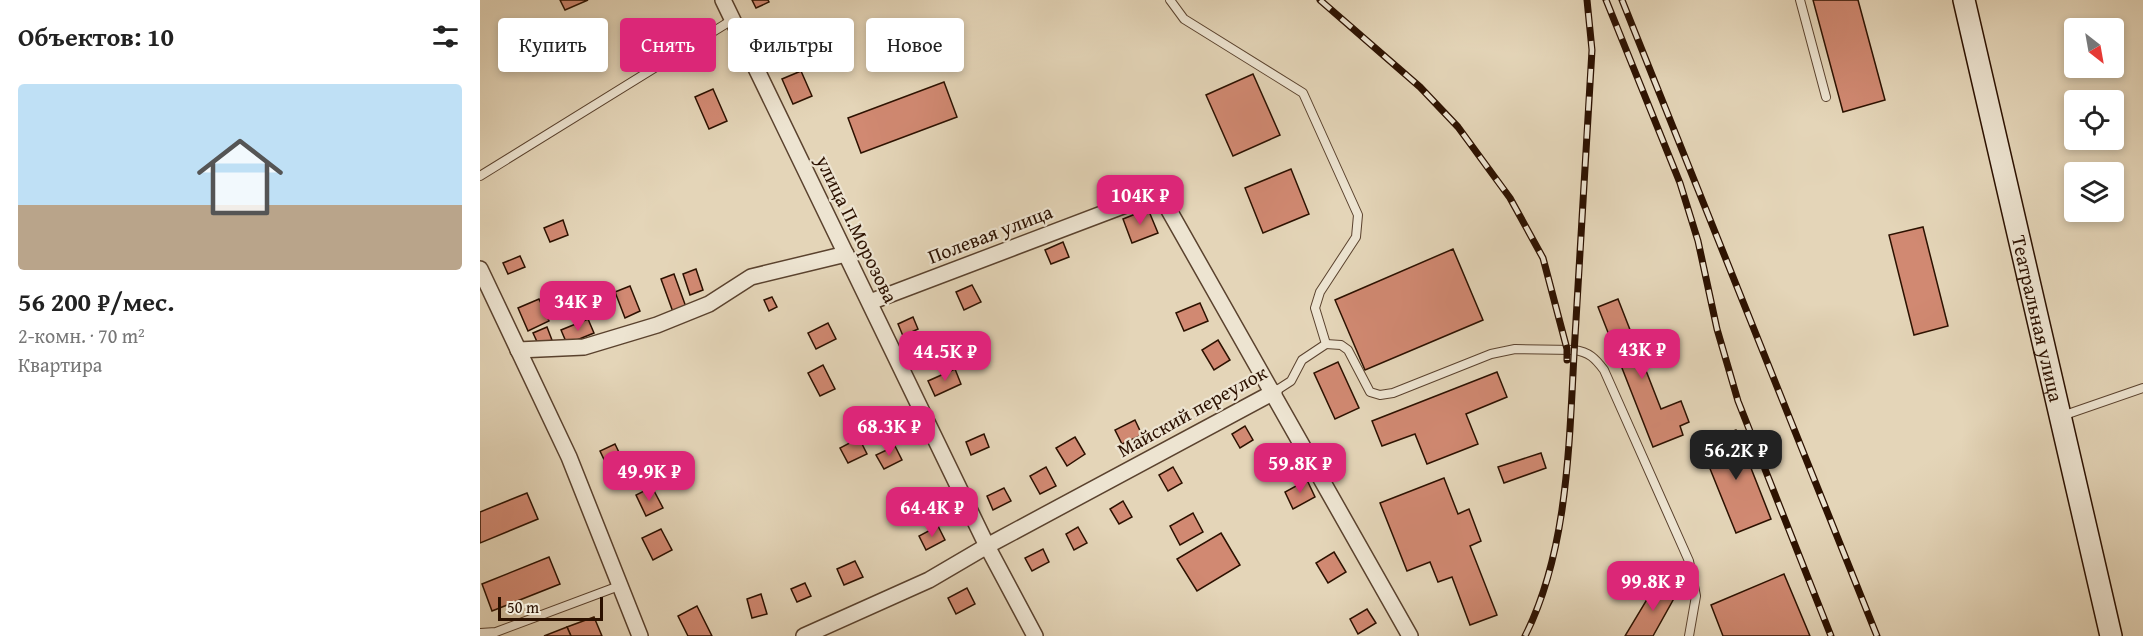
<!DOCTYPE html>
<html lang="ru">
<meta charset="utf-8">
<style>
body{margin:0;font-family:"Gentium Book Plus",serif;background:#f2f2f2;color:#222;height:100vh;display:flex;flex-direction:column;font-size:22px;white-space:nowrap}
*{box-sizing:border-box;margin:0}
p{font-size:20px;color:#767676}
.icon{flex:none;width:33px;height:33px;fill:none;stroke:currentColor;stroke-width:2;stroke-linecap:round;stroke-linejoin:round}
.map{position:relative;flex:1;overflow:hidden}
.details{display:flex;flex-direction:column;background:#fff;width:480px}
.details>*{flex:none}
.guide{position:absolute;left:18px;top:18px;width:570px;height:54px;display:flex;gap:12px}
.needle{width:39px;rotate:149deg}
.fabs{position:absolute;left:1584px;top:18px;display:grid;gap:12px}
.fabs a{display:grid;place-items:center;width:60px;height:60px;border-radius:6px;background:#fff;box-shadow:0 3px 9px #0003;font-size:30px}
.scale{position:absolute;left:18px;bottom:15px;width:105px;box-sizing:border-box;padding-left:6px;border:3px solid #2c1100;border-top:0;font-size:16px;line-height:21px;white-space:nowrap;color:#2c1100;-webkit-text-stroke:4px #ede4d1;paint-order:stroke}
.price{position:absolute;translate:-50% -51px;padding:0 14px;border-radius:12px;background:#db2777;color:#fff;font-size:20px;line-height:39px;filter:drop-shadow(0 2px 3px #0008)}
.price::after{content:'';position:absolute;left:50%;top:36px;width:18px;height:14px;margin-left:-9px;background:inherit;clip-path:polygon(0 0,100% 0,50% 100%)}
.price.current{background:#222;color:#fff}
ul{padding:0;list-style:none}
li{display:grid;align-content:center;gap:12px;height:318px;padding:0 18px}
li+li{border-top:2px solid #e0e0e0}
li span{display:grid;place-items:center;height:186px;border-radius:6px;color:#555}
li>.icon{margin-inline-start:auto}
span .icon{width:108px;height:108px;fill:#fffc;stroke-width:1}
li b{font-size:26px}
h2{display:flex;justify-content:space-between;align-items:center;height:72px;padding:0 18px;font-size:26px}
.pill{padding:0 21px;border-radius:6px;background:#fff;box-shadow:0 3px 9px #0003;font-size:21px;line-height:54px}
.pill.current{background:#db2777;color:#fff}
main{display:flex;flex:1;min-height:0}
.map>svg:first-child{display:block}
</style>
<main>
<section class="details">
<h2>Объектов: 10<svg class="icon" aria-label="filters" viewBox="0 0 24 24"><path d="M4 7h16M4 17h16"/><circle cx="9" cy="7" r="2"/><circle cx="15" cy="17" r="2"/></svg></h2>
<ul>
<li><span style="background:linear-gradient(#bfe0f5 65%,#b9a48a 0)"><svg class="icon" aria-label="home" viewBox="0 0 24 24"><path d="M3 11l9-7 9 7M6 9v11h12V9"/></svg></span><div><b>56 200 ₽/мес.</b><p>2-комн. · 70 m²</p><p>Квартира</p></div></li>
</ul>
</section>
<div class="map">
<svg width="1663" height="636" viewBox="0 0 1663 636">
<rect width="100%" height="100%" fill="#e4d5b8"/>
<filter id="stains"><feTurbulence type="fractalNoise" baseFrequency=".00333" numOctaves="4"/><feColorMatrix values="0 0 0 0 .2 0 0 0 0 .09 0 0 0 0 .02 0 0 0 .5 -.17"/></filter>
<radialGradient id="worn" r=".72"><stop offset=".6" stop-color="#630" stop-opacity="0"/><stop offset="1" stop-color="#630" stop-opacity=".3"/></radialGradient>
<g fill="#d18972" stroke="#2c1100" stroke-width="1.5">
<polygon points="80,0 108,0 85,10"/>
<polygon points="272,0 288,0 289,2 276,8"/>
<polygon points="1333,0 1378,0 1405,100 1363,112"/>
<polygon points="321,71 332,96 313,104 302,79"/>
<polygon points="773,74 800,135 753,156 726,95"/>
<polygon points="464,82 477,117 381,153 368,118"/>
<polygon points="233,89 247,121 229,129 215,97"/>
<polygon points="811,169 829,214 783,233 765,188"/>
<polygon points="668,209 678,233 652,243 643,219"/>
<polygon points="83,220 88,235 70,242 64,228"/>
<polygon points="1443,227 1468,326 1434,335 1409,235"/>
<polygon points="583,242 589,257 571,264 565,250"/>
<polygon points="973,249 1003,320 885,370 855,300"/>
<polygon points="40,256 45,267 28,274 23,263"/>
<polygon points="216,269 223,290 210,295 203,274"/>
<polygon points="194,274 206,307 193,312 181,279"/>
<polygon points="492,285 501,302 484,310 476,292"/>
<polygon points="150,286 160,311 145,318 135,292"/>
<polygon points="292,297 297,307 289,311 284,300"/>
<polygon points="59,299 69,321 48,331 38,308"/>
<polygon points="1138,299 1181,409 1201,401 1209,422 1200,426 1203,435 1173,447 1118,307"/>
<polygon points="720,303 728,321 704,331 696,313"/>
<polygon points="433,317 438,329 423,336 418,324"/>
<polygon points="108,319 114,333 87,344 81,330"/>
<polygon points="348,323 356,339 336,349 328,333"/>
<polygon points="67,327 72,340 59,346 53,333"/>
<polygon points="738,340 750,360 734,370 722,350"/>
<polygon points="858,362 879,408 855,419 834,373"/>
<polygon points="343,365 355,389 340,396 328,373"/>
<polygon points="475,369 481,384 455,396 448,381"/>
<polygon points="1017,372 1027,397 986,414 998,444 947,464 935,434 902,446 892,421"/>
<polygon points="655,420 662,435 642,444 635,430"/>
<polygon points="765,426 773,440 760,448 752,434"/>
<polygon points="1256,430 1291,519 1256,533 1220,444"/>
<polygon points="504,434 509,447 491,455 486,442"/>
<polygon points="595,437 605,454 587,466 576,448"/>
<polygon points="379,438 387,454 368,463 360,448"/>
<polygon points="135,444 145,465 130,472 120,451"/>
<polygon points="415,446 422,460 404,469 396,455"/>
<polygon points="1061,453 1066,468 1024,483 1018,467"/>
<polygon points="794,455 803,472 791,479 781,462"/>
<polygon points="566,467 576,486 560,494 550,476"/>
<polygon points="693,467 702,483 688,491 679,475"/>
<polygon points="964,478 978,514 989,509 1001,541 990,546 1017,615 990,625 972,577 958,582 950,562 927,571 900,503"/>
<polygon points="827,480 835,497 813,509 805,492"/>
<polygon points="172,487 183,508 166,516 156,495"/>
<polygon points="524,488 531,501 513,510 507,496"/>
<polygon points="47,493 58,519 0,543 0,512"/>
<polygon points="643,501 652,517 639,524 630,509"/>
<polygon points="713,513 723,532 700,545 690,526"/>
<polygon points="458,526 465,540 446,550 439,536"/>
<polygon points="598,527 607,543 594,550 586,534"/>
<polygon points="181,529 192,550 173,560 162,538"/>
<polygon points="741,533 760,565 717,591 697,559"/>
<polygon points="563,549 569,562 552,571 545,558"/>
<polygon points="854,552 866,572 848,583 836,563"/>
<polygon points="69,557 80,584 12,611 2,584"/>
<polygon points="375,561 383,577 364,585 357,569"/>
<polygon points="1304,574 1330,636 1243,636 1231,605"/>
<polygon points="1178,581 1197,593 1173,636 1145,636"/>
<polygon points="325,583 331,596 317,602 311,589"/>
<polygon points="487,588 495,604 476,614 468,598"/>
<polygon points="281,594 287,614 272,618 267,599"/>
<polygon points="217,606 232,636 208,636 198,616"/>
<polygon points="887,609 896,623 878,634 870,619"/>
<polygon points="114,617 122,636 91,636 87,627"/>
<polygon points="87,627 91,636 64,636"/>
</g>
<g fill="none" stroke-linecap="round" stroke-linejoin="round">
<defs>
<g id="lane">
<polyline points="690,0 704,19 823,93 878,215 876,237 840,292 835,308 846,344 822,360 811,381 794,392"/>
<polyline points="1320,0 1346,97"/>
<polyline points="0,176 252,20"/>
<path d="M846,344L861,345L868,350L890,392L900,395L913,393L1011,354L1035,349L1094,350C1109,352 1115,358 1124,370L1209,561L1216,596L1209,636"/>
<polyline points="1582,416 1663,388"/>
<polyline points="0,633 16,632 139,586"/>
</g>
<g id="street">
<polyline points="243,0 507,546 555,636"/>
<polyline points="0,269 89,457 160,636"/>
<polyline points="390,302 664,198 676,197 686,205 930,636"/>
<polyline points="38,350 104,347 177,325 229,304 271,277 366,254"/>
<polyline points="324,636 449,580 507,546 794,392"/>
</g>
<g id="secondary">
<path id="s1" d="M1484,0L1631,636"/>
</g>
</defs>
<use href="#lane" stroke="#5a422e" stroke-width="10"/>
<use href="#street" stroke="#5a422e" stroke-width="18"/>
<use href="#secondary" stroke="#2c1100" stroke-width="24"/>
<use href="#lane" stroke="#ede4d1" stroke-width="8"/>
<use href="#street" stroke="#ede4d1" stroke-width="15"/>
<use href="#secondary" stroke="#ede4d1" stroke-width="21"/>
<defs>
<g id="rail">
<polyline points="840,0 940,87 978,127 1030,198 1063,258 1087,349 1087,360"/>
<polyline points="1126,0 1200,183 1218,241 1237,329 1258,401 1351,636"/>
<polyline points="1142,0 1397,636"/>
<path d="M1045,636C1090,547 1089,435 1095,337C1101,241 1106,145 1112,50L1107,0"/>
</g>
</defs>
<use href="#rail" stroke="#2c1100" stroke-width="7"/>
<use href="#rail" stroke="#ede4d1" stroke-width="4.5" stroke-dasharray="14" stroke-linecap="butt"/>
</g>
<g text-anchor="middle" stroke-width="4.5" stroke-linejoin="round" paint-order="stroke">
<g font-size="20" fill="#2c1100" stroke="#ede4d1">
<text transform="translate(377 229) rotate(64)" y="7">улица П.Морозова</text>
<text transform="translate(510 234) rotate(-21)" y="7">Полевая улица</text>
<text dy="7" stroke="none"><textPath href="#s1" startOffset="327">Театральная улица</textPath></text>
<text transform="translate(712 411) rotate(-29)" y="7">Майский переулок</text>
</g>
</g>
<rect width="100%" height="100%" filter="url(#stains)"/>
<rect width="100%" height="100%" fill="url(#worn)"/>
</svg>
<div class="fabs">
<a><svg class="needle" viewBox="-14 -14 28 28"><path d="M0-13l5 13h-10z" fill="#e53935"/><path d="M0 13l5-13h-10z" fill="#767676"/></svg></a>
<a><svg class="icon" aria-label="locate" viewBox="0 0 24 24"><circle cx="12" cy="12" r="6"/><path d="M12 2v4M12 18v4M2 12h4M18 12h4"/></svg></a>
<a><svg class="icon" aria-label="layers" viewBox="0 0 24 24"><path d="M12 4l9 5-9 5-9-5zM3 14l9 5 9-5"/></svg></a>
</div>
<div class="scale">50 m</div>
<b class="price" style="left:660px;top:226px">104K ₽</b>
<b class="price" style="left:98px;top:332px">34K ₽</b>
<b class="price" style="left:1162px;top:380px">43K ₽</b>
<b class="price" style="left:465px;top:382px">44.5K ₽</b>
<b class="price" style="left:409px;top:457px">68.3K ₽</b>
<b class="price current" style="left:1256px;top:481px">56.2K ₽</b>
<b class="price" style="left:820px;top:494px">59.8K ₽</b>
<b class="price" style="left:169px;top:502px">49.9K ₽</b>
<b class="price" style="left:452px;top:538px">64.4K ₽</b>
<b class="price" style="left:1173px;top:612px">99.8K ₽</b>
<div class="guide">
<a class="pill">Купить</a>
<a class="pill current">Снять</a>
<a class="pill">Фильтры</a>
<a class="pill">Новое</a>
</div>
</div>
</main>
